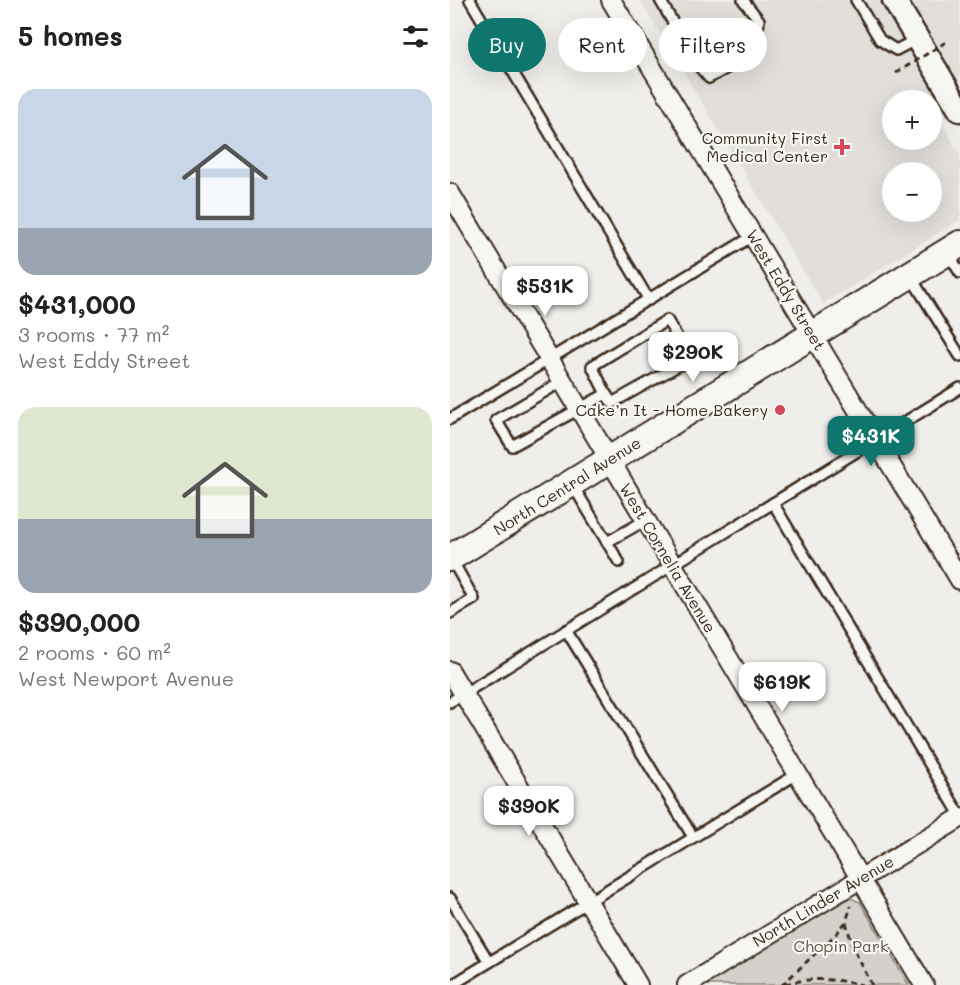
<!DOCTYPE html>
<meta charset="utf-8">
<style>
body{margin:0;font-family:Mali,sans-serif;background:#f6f6f6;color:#222;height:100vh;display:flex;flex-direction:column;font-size:22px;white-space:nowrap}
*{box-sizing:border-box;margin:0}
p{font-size:20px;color:#767676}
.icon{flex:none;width:33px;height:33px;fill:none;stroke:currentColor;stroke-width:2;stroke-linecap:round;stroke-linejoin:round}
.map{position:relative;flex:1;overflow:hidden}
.panel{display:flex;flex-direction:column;background:#fff;width:450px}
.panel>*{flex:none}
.top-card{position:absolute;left:18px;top:18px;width:402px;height:54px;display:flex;gap:12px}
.fabs{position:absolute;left:432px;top:90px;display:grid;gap:12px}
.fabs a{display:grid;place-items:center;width:60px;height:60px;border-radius:50%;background:#fff;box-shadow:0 6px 24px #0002;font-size:30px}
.price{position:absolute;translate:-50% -51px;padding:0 14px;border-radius:12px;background:#fff;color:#222;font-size:20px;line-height:39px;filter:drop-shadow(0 2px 3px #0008)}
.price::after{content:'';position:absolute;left:50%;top:36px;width:18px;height:14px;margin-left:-9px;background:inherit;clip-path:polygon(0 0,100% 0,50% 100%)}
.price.on{background:#0f766e;color:#fff}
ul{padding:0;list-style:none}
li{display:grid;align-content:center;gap:12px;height:318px;padding:0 18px}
li span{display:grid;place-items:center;height:186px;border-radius:18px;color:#555}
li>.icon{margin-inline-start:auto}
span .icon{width:108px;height:108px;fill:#fffc;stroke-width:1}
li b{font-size:26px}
h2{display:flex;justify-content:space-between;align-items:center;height:72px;padding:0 18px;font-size:26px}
.tag{padding:0 21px;border-radius:27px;background:#fff;box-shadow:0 6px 24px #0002;font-size:21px;line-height:54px}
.tag.on{background:#0f766e;color:#fff}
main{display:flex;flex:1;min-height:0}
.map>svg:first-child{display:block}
</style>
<main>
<section class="panel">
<h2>5 homes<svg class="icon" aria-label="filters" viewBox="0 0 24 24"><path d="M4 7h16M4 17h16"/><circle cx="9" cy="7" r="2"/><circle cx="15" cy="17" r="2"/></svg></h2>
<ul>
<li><span style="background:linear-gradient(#c9d6e8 75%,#9aa5b1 0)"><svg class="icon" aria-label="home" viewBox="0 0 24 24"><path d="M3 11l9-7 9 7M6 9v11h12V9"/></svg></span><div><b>$431,000</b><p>3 rooms · 77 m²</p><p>West Eddy Street</p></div></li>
<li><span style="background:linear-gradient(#dfe7d0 60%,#9aa5b1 0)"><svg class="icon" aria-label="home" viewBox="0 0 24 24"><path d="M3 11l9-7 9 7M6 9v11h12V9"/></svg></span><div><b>$390,000</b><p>2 rooms · 60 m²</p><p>West Newport Avenue</p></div></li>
</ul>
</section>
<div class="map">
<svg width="510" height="985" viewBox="0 0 510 985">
<rect width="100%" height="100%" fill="#efeeea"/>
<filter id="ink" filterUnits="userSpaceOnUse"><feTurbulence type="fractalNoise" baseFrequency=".0167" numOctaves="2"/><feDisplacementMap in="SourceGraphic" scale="12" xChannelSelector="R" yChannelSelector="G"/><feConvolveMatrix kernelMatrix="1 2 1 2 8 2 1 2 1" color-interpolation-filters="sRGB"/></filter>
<g filter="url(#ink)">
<path fill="#e2dfdb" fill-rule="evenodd" d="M190,0H510V102L487,116L510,154V220L373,304ZM442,100H482V140H442ZM442,172H482V212H442Z"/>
<polygon fill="#d4d1cc" stroke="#887e75" stroke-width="1.5" points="398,897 410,902 459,985 254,985"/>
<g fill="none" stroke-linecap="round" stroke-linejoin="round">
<defs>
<g id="service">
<polyline points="20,0 199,300"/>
<polyline points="210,0 247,64 259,78 304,53 305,49"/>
<polyline points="293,0 309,20 307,36"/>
<polyline points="406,0 430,40 446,50 467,39"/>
<polyline points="499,254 510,273"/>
<polyline points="461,277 510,356"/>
<polyline points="113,381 46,420 62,446 156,394 162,403 240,359 217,320 142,366 156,394"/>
<polyline points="0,419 303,236"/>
<polyline points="122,484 169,562"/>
<polyline points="323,503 510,815"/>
<polyline points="157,542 196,520"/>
<polyline points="0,613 24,599 2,560"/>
<polyline points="116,630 243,837"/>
<polyline points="0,702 510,388"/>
<polyline points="0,898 39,962"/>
<polyline points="2,985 347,774"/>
</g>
<g id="minor">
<polyline points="161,0 510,580"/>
<polyline points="0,193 474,985"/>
<polyline points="0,671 188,985"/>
<polyline points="237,985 510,818"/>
</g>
<polyline id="tertiary" points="444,0 510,110"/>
<polyline id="secondary" points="0,558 510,244"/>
</defs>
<use href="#service" stroke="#3b2a1e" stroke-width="14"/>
<use href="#minor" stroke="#3b2a1e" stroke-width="22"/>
<use href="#tertiary" stroke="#3b2a1e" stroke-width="27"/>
<use href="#secondary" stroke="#3b2a1e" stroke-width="30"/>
<g stroke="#3b2a1e" stroke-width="3" stroke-dasharray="6 4.5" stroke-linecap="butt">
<polyline points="396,922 403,948 422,985"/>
<path d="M335,984C362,977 386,979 412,985"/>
<polyline points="332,985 387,933 396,922 401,906"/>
</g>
<use href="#service" stroke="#f6f6f2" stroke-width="9"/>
<use href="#minor" stroke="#f6f6f2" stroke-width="18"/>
<use href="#tertiary" stroke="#f6f6f2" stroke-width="22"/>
<use href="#secondary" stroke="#f6f6f2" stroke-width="26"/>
<polyline stroke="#3b2a1e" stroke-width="3" stroke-dasharray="6 4.5" stroke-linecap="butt" points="446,73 496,42"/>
</g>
</g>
<g fill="#d1495b" stroke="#f6f6f2" stroke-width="2">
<path d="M389 138h6v6h6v6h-6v6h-6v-6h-6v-6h6z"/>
<circle cx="330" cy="410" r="6"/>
</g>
<g text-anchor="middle" stroke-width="4.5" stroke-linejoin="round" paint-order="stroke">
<g font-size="16" fill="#3b2a1e" stroke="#f6f6f2" text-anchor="end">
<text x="378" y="144">Community First<tspan x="378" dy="18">Medical Center</tspan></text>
<text x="318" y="416">Cake’n It - Home Bakery</text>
</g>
<g font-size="16" fill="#3b2a1e" stroke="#f6f6f2">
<text transform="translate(336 290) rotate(59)" y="6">West Eddy Street</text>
<text transform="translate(117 486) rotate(-32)" y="6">North Central Avenue</text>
<text transform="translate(218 558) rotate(59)" y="6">West Cornelia Avenue</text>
<text transform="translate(373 901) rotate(-31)" y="6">North Linder Avenue</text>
</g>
<g font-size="16" fill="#61544a" stroke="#f6f6f2">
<text x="391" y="952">Chopin Park</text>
</g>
</g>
</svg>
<div class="fabs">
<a>+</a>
<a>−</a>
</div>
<b class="price" style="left:95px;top:317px">$531K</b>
<b class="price" style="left:243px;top:383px">$290K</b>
<b class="price on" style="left:421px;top:467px">$431K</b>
<b class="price" style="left:332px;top:713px">$619K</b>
<b class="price" style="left:79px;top:837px">$390K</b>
<div class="top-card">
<a class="tag on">Buy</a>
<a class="tag">Rent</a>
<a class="tag">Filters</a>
</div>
</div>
</main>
